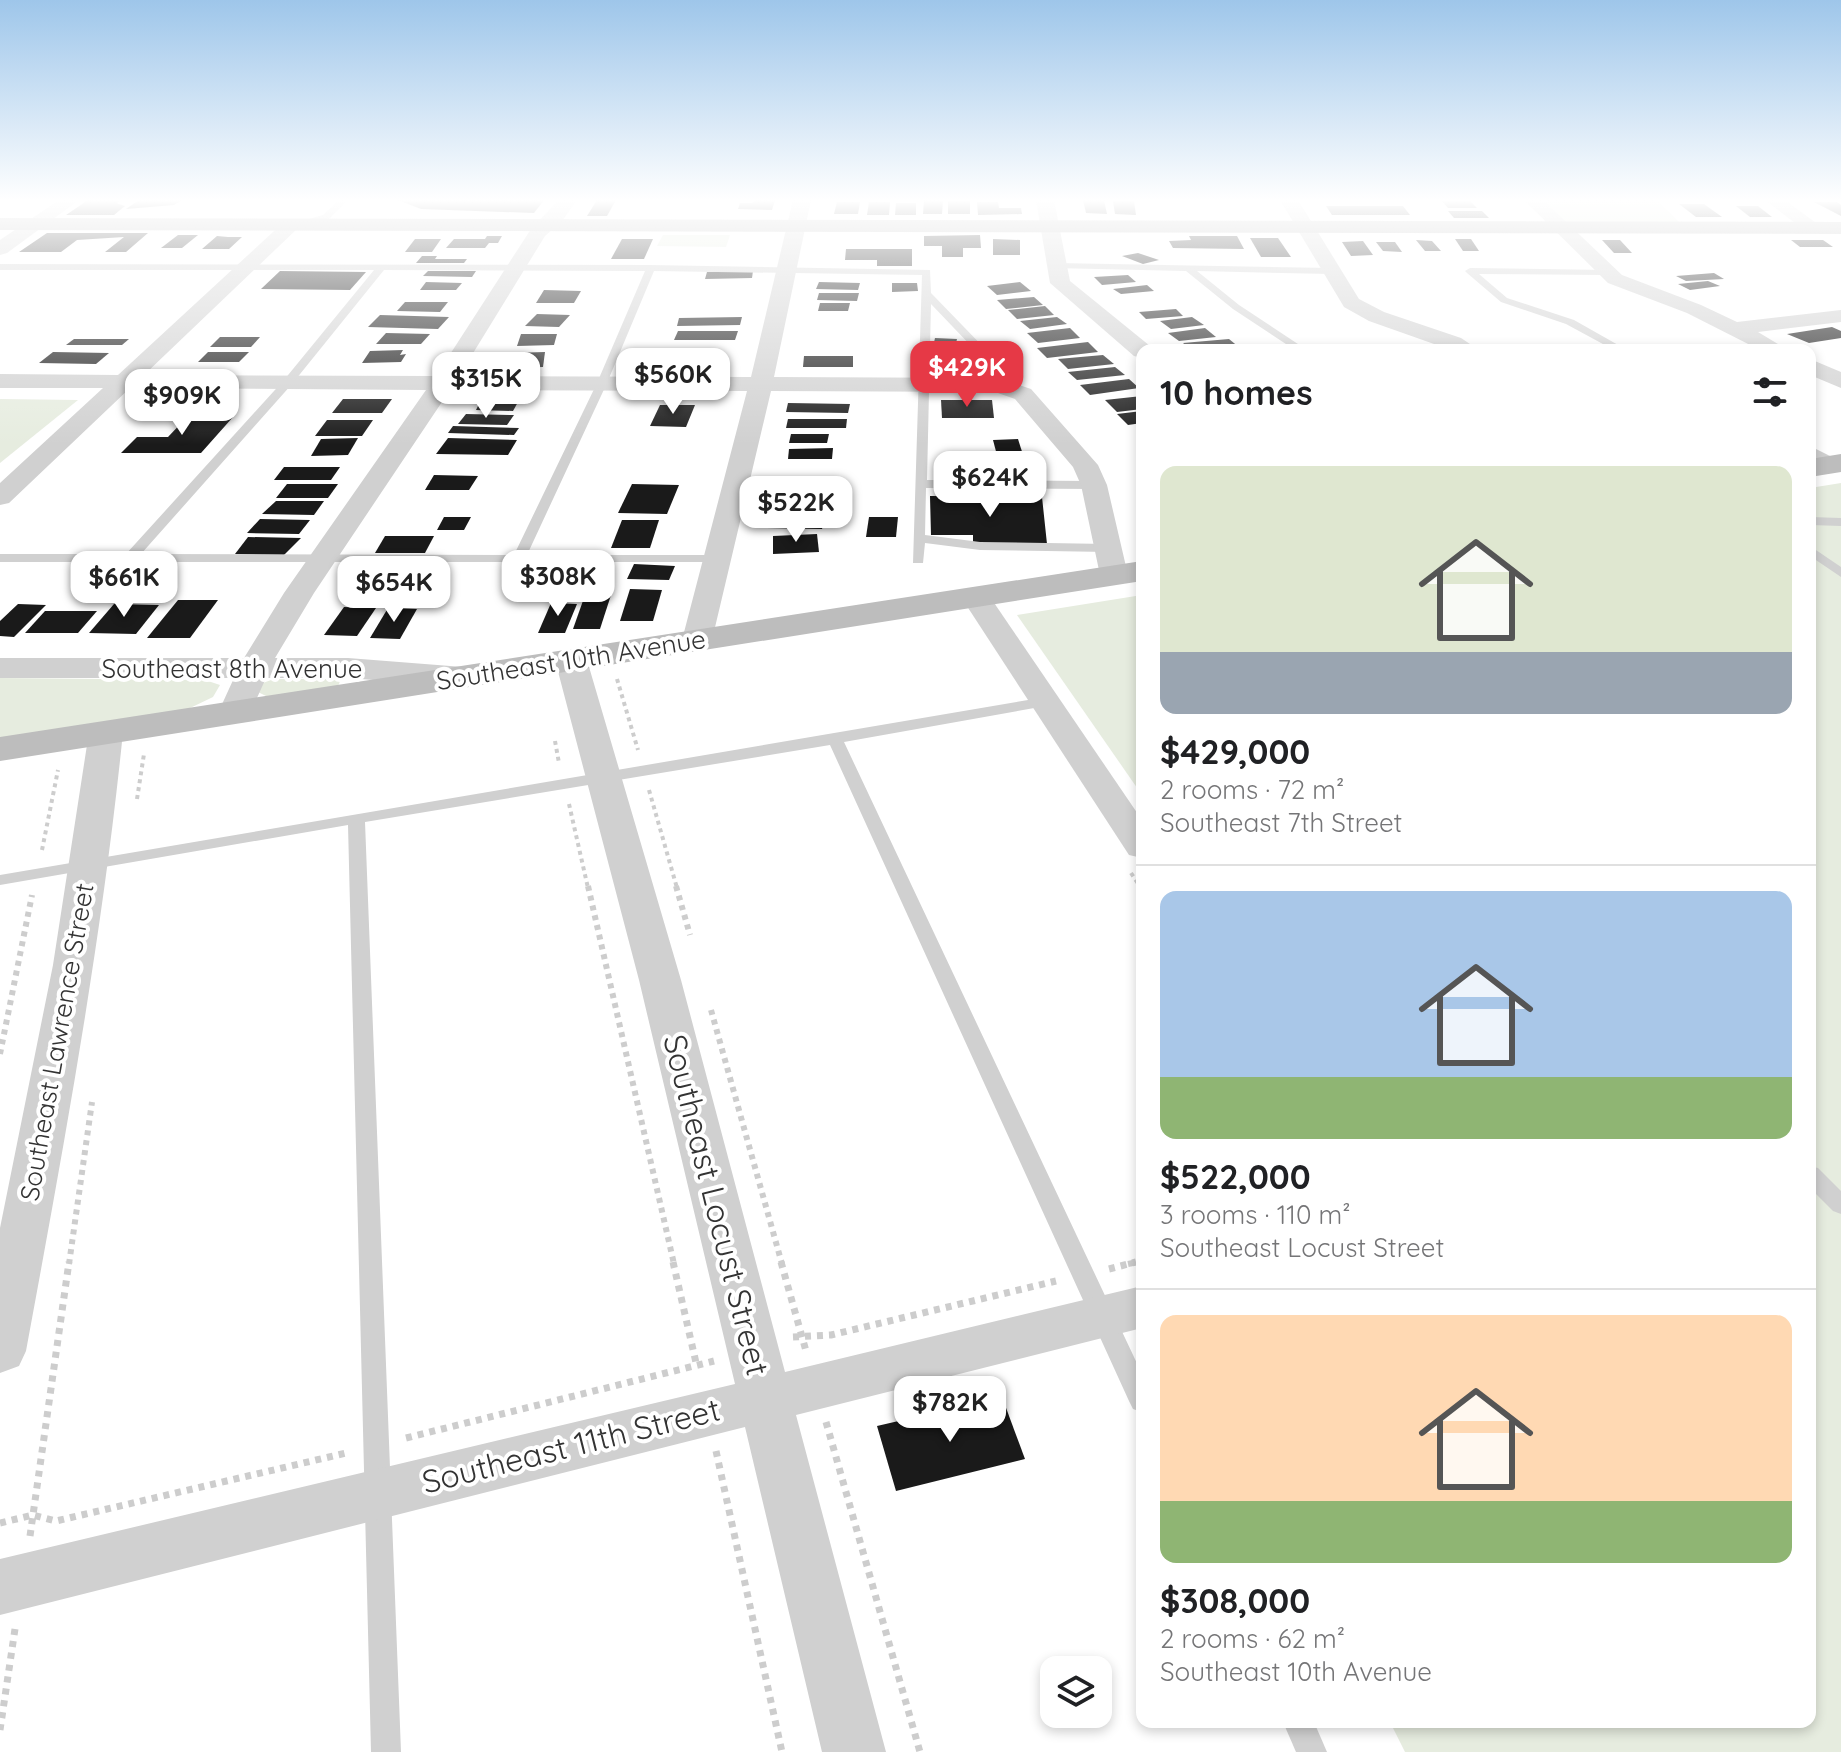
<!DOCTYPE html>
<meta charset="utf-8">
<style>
body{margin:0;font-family:Quicksand,sans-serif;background:#f2f2f2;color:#202124;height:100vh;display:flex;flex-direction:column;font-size:30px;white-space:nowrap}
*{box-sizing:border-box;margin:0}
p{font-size:26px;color:#757577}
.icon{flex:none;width:44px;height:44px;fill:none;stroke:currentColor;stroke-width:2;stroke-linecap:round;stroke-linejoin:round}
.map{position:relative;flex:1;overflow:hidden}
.panel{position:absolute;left:1136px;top:344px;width:680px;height:1384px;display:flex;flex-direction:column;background:#fff;border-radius:16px;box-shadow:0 4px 12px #0003}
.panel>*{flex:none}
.buttons{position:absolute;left:1040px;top:1656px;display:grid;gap:16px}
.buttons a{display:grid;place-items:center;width:72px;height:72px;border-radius:16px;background:#fff;box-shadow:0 4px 12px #0003;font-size:40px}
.price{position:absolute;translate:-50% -68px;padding:0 18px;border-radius:16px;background:#fff;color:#222;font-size:26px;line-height:52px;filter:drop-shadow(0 2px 4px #0008)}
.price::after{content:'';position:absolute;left:50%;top:48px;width:24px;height:18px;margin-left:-12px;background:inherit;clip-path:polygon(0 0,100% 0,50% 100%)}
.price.on{background:#e63946;color:#fff}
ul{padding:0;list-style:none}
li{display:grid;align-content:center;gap:16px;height:424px;padding:0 24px}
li+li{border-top:2px solid #e0e0e0}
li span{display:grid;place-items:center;height:248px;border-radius:16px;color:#555}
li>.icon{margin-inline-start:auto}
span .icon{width:144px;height:144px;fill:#fffc;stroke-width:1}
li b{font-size:34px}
h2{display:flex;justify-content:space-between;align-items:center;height:96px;padding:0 24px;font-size:34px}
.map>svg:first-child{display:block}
</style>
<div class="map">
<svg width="1841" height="1752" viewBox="0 0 1841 1752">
<rect width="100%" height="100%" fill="#fff"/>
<g fill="#e6ecdf">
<polygon points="1541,200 1657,200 1680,223 1564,221"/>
<polygon points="663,235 730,235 726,247 657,246"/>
<polygon points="0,399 78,400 0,463"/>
<polygon points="1841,483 1841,1752 1405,1752 1390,1722 1810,1722 1810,488"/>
<polygon points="1142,595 1142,795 1017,615"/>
<polygon points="0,678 205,680 220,685 213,697 188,709 0,738"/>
<polygon points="274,679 341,679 338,686 268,697 258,692 260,684"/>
</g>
<g fill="#1a1a1a">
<polygon points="88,200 120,201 116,203 125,206 114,215 66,215"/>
<polygon points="139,200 182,200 174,205 126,209"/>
<polygon points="398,200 544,200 534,213 421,209"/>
<polygon points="597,200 616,200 607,216 587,216"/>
<polygon points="756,200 775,200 772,210 738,209 740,203 752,203"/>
<polygon points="924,200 943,201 942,214 923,214"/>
<polygon points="1083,200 1104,200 1107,214 1086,213"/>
<rect x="948" y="201" width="22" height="13"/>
<polygon points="1113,201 1134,201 1136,215 1115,214"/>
<polygon points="1442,201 1470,201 1477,208 1448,208"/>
<polygon points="837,202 860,202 858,214 834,214"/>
<polygon points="869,202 890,202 889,215 867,215"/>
<polygon points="977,202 998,202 999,208 1021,208 1022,214 978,215"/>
<polygon points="1814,202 1837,202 1841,205 1841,216"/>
<polygon points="896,203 916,203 916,215 895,215"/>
<polygon points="1679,204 1704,204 1722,217 1696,217"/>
<polygon points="1326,206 1403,206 1410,215 1332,215"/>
<polygon points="1736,206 1758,206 1772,217 1750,217"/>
<polygon points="1448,211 1482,211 1489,218 1454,218"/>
<polygon points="47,233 148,233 126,252 105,252 124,237 77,240 61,252 19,252"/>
<polygon points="178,235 198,235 182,248 161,248"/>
<polygon points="980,235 981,248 963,248 963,257 942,257 942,246 924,246 924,236"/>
<polygon points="217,236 228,237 242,237 229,249 202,249"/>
<polygon points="487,236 502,236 498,243 489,243 485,248 446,248 454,239 485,239"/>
<polygon points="1189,236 1237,236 1244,249 1173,248 1169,241 1191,240"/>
<polygon points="1250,238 1278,238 1291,257 1261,257"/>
<polygon points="415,239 441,239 432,252 405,252"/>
<polygon points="622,239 653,239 644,259 611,259"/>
<polygon points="993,239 1020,240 1020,255 993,255"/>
<polygon points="1455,239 1471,239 1479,251 1463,251"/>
<polygon points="1416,240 1432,241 1441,251 1425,251"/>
<polygon points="1602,240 1620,240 1632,253 1614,253"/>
<polygon points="1791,240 1823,240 1833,247 1800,247"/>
<polygon points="1363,241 1373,255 1351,256 1342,242"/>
<polygon points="1376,242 1395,242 1402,252 1383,251"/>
<polygon points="846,249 912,249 912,266 877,266 877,260 845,260"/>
<polygon points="1138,253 1159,260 1143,264 1122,256"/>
<polygon points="422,256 437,256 435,259 467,259 464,263 416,263"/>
<polygon points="280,271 366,272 350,290 261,289"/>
<polygon points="428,271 476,271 472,277 423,276"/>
<polygon points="753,271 752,278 705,279 707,272"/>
<polygon points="1714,273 1724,279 1686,281 1676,276"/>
<polygon points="1128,275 1136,282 1102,285 1094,277"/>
<polygon points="1708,281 1720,286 1690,290 1678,284"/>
<polygon points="426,282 462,283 456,290 420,290"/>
<polygon points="819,282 860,283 858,290 816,289"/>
<polygon points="1020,282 1031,291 997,295 987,286"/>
<polygon points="892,283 917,283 918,291 892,292"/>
<polygon points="1147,285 1154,291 1121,294 1113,289"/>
<polygon points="544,290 581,291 574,303 536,303"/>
<polygon points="819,293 859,293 857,301 817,300"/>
<polygon points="1034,297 1043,305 1006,309 997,300"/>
<polygon points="405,302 448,302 440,312 397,311"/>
<polygon points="820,303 850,303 848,311 818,311"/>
<polygon points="1045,306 1054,315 1017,319 1008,310"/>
<polygon points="1176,309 1183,316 1146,319 1139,312"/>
<polygon points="537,314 570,315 559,327 525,326"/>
<polygon points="380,315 449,317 438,329 368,327"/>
<polygon points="742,317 740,325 677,326 679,318"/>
<polygon points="1057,317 1067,324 1030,329 1020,321"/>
<polygon points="1192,317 1204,325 1171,329 1160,321"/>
<polygon points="1832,327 1841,331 1841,338 1809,343 1787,334"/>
<polygon points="1070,328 1080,338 1038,343 1027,333"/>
<polygon points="1205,328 1216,337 1179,341 1168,333"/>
<polygon points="678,331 738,331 735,340 674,340"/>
<polygon points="386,333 430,334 421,344 376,344"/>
<polygon points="521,334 557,334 554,345 517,346"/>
<polygon points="220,337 260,337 251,347 210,347"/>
<polygon points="935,338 957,339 955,348 933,347"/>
<polygon points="74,339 129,339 122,345 66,345"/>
<polygon points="1229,339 1240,348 1191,350 1183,343"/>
<polygon points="1088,342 1098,352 1047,358 1037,348"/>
<polygon points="403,350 400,355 406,354 401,362 362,363 370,351"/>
<polygon points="939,350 962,350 961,368 937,368"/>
<polygon points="53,352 109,353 96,364 39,363"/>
<polygon points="208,352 249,352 239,362 198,362"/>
<polygon points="545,352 543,367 508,368 511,353"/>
<polygon points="1103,355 1114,364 1068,369 1058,359"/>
<polygon points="804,356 853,356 853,367 803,367"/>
<polygon points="1115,367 1125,375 1077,380 1068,372"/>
<polygon points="1129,379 1139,388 1090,395 1080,385"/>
<polygon points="1142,396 1142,409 1117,412 1105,400"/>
<polygon points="343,399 392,399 382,413 332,413"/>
<polygon points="941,400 992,400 994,418 942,418"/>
<polygon points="480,402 518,402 513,411 476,410"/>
<polygon points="788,403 850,404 848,413 786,412"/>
<polygon points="660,405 695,405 686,427 650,426"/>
<polygon points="1142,411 1142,423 1128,425 1117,414"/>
<polygon points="466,414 514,415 507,425 458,424"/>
<polygon points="187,417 233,417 201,453 121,453 137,437 168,437"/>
<polygon points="788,419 847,419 846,428 786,428"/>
<polygon points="327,420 373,420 362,436 315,436"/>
<polygon points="453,426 519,428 514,435 448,433"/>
<polygon points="791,434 829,434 827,443 789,443"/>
<polygon points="358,438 348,455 311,456 321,439"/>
<polygon points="448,438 517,440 508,455 436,454"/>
<polygon points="1018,439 1024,458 998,459 993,440"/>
<polygon points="833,448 832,459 788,459 789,449"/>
<polygon points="996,461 1032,461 1031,477 994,476"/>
<polygon points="284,467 340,467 331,480 274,480"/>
<polygon points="434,475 478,476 469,490 425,490"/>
<polygon points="287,484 338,484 328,498 276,498"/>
<polygon points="632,484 679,485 667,514 618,513"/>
<polygon points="779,493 844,493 843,508 777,508"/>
<polygon points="930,496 1042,497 1047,544 973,543 973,535 931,535"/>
<polygon points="276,501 324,501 314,515 262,514"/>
<polygon points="771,514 826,516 822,529 767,528"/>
<polygon points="444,517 471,517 464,530 437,530"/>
<polygon points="869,517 898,517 896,537 866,537"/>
<polygon points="260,519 310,520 299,534 247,533"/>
<polygon points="622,520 659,520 650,548 611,548"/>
<polygon points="817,534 819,552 773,554 773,536"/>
<polygon points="385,536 434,536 425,553 375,553"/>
<polygon points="248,537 301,538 284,555 235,554"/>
<polygon points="634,564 675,566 669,580 627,579"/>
<polygon points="630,589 662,590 653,621 620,621"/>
<polygon points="585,595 611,595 600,629 573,629"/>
<polygon points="178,600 218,600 190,638 147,638"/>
<polygon points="551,603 577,604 565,633 538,633"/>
<polygon points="18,604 46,605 14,637 0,636 0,621"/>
<polygon points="114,604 159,605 136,634 89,633"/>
<polygon points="344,607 376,608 357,636 324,635"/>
<polygon points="388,608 417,609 400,639 370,638"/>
<polygon points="45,611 97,611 78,633 25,633"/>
<polygon points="1002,1397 1025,1459 896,1491 877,1426"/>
</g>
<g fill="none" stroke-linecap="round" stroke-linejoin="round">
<g stroke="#cdcdcd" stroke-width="4" stroke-dasharray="4 4" stroke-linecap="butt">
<polyline points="617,679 638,750"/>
<polyline points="555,741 559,763"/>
<polyline points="649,790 677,888"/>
<polyline points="137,799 144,754"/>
<polyline points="569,804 588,888"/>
<polyline points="42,850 58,770"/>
<polyline points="1131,873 1141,888"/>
</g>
<g stroke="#cdcdcd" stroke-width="6" stroke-dasharray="5 5" stroke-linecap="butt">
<polyline points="588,886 674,1264"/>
<polyline points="676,886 690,935"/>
<polyline points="1140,886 1142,889"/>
<polyline points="711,1010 782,1264"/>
<polyline points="0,1054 32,895"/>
<polyline points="69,1264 92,1102"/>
<polyline points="1128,1264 1142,1261"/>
</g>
<g stroke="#cdcdcd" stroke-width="7" stroke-dasharray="6 6" stroke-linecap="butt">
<polyline points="673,1262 697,1367"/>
<polyline points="781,1262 806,1351"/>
<polyline points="1109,1269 1136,1262"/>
<polyline points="793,1337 831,1335 1056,1281"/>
<polyline points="826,1422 920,1752"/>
<polyline points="406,1438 714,1361"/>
<polyline points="716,1451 782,1752"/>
<polyline points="0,1523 33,1515 56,1521 346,1453"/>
<polyline points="30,1536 69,1262"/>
<polyline points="0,1730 15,1629"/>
</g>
<g fill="#d0d0d0" fill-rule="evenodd">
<polygon points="339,200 348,200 329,219 295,227 291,224 323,215"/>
<polygon points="1057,263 1331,268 1336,271 1331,274 1197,271 1239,305 1307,350 1295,350 1233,309 1186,271 1054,268"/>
<path d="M0,264L651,265L930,270L931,293L1029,394L1019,396L931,304L927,480L1094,481L1100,485L1094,489L926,488L925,535L980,542L1108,544L1115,548L1108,552L980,550L925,543L923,563H913L922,275L654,271L607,383L527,555H717L724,559L722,562H0V554H126L284,380L374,270H0ZM384,270L645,271L597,383L514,555L141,554L292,384Z"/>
<polygon points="1470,268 1608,270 1608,274 1605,275 1479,274 1507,298 1574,320 1627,350 1614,350 1566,324 1501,302 1467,273 1465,271"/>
<polygon points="1810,446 1840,461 1841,466 1832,467 1810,455"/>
<polygon points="1810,517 1841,518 1841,526 1810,525"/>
<polygon points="1810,546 1841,567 1841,577 1810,556"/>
<polygon points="1046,697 1054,702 1051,705 844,742 1142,1374 1142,1412 1133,1409 1129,1401 830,745 365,822 401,1752 371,1752 348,825 0,885 0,875"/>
<polygon points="1810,1166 1818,1168 1841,1191 1841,1214 1833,1211 1810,1188"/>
<polygon points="1283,1722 1314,1722 1327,1752 1296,1752"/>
</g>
<g fill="#d0d0d0" fill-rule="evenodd">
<polygon points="59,200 79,200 7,253 0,255 0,240"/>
<polygon points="559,200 577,200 562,221 545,236 459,376 751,377 793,200 811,200 774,377 998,378 1031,389 1098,465 1107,485 1128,575 1124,581 1114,584 1104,581 1100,575 1081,485 1073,467 1015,399 995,392 771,391 712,640 708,647 697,649 686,647 682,640 747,391 450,390 314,593 275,658 348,658 463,667 474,670 479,677 474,684 463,687 348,678 266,678 247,720 235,723 223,720 218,713 234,678 0,678 0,658 244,658 284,593 426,390 130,388 9,503 0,505 0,483 103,388 0,388 0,374 118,375 286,220 298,220 301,224 298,228 144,375 436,376 531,229"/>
<polygon points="1036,200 1054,200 1070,281 1150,346 1152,350 1142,350 1142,358 1134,356 1050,283"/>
<polygon points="1280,200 1298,200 1359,299 1384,312 1461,338 1479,350 1451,350 1369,321 1344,307"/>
<polygon points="1524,200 1543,200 1622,275 1701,305 1737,322 1841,310 1841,322 1758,332 1788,350 1760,350 1687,313 1608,283"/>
<polygon points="1765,200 1785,200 1823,228 1821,232 1807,232"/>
<polygon points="1810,359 1841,372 1841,388 1810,375"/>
<polygon points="976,588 986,591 1142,820 1142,858 1129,855 961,597 966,591"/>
<polygon points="571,651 582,653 587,660 681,980 785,1372 1142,1286 1142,1328 796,1415 886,1752 822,1752 745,1427 0,1615 0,1559 735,1384 639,980 555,660 560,653"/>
<path d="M106,722L118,725L123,732C102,940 64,1145 26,1351L19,1366L0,1373V1228L53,965L89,732L94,725Z"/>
</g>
<g fill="#bdbdbd" fill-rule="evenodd">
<polygon points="1841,454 1841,472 1810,477 1810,459"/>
<polygon points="1142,561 1142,581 0,761 0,737"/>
</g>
<polygon fill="#ababab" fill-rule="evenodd" points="0,218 1841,222 1841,234 0,230"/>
</g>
<linearGradient id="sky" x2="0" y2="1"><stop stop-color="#9ec6ea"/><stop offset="0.45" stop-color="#fff"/><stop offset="1" stop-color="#fff" stop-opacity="0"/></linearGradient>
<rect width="1841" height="445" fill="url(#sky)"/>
<g text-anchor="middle" stroke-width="8" stroke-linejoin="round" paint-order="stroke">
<g font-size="26" fill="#333" stroke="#fff">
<text transform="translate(571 660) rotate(-9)" y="9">Southeast 10th Avenue</text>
<text x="232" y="678">Southeast 8th Avenue</text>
<text transform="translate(57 1042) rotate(-80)" y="9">Southeast Lawrence Street</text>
</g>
<g font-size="32" fill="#333" stroke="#fff">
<text transform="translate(716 1205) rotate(76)" y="11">Southeast Locust Street</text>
<text transform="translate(571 1446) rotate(-14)" y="11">Southeast 11th Street</text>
</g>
</g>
</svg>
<div class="buttons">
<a><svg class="icon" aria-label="layers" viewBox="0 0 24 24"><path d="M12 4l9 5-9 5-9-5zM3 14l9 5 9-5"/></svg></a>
</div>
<b class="price on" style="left:967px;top:409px">$429K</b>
<b class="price" style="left:673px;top:416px">$560K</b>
<b class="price" style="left:486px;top:420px">$315K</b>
<b class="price" style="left:182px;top:437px">$909K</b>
<b class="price" style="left:990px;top:519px">$624K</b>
<b class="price" style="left:796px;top:544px">$522K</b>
<b class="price" style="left:558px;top:618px">$308K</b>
<b class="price" style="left:124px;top:619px">$661K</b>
<b class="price" style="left:394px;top:624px">$654K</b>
<b class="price" style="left:950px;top:1444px">$782K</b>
<section class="panel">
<h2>10 homes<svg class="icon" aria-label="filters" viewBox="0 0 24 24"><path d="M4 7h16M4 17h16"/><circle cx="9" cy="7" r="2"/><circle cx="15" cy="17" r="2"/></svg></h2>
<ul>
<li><span style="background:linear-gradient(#dfe7d0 75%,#9aa5b1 0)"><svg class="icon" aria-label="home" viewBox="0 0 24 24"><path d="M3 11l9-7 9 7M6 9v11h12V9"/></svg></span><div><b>$429,000</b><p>2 rooms · 72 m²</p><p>Southeast 7th Street</p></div></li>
<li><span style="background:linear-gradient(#a9c7e8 75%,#8fb573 0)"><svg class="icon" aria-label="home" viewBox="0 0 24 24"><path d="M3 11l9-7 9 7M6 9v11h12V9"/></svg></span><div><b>$522,000</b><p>3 rooms · 110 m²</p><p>Southeast Locust Street</p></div></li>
<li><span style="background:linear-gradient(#ffd9b3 75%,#8fb573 0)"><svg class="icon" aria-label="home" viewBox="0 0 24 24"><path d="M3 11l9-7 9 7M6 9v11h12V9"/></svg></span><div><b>$308,000</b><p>2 rooms · 62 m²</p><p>Southeast 10th Avenue</p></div></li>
</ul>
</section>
</div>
